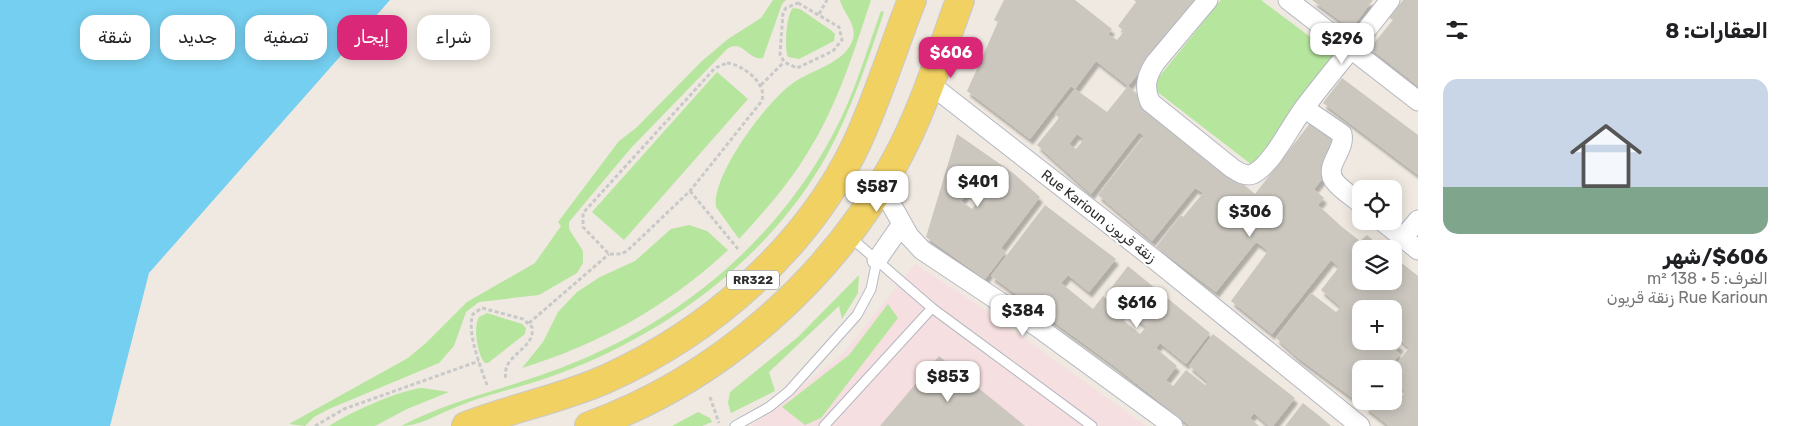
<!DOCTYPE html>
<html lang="ar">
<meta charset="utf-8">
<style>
body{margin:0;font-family:Rubik,Cairo,sans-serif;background:#f6f6f6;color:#202124;direction:rtl;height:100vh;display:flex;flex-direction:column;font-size:19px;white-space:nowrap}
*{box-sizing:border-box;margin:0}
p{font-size:16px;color:#757577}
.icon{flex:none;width:28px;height:28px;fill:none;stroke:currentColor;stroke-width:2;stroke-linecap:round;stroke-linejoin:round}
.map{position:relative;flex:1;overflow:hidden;direction:ltr}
.sheet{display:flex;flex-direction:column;background:#fff;width:375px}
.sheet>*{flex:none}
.banner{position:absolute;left:15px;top:15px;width:475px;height:45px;direction:rtl;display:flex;gap:10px}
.fabs{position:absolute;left:1352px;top:180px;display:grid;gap:10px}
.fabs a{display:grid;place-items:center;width:50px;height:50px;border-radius:10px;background:#fff;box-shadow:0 2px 12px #0003;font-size:25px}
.price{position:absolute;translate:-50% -42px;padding:0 11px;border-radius:10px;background:#fff;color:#222;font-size:16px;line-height:32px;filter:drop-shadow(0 1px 2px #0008)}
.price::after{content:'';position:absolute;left:50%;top:30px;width:15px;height:11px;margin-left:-8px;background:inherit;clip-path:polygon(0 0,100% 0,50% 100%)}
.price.active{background:#db2777;color:#fff}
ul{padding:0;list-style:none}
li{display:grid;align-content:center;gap:10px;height:265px;padding:0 25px}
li+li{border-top:1px solid #e0e0e0}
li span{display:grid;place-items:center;height:155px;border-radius:15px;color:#555}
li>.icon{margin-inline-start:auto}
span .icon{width:90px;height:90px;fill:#fffc;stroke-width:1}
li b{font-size:21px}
h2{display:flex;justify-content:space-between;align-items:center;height:60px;padding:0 25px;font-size:21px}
.chip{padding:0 18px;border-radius:15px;background:#fff;box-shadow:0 2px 12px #0003;font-size:18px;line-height:45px}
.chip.active{background:#db2777;color:#fff}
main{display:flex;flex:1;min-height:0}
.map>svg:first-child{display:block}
</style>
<main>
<section class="sheet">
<h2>العقارات: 8<svg class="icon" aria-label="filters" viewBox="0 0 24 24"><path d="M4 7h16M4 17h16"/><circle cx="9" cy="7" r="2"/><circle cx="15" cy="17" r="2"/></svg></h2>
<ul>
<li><span style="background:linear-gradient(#c9d6e8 70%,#7fa58c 0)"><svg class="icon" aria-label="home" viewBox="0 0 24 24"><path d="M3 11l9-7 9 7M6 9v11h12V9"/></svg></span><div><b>$606/شهر</b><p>الغرف: 5 · 138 m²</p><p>Rue Karioun زنقة قريون</p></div></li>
</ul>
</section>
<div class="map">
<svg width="1418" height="426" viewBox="0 0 1418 426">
<defs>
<filter id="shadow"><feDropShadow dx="3" dy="5.5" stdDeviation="1" flood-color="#0004"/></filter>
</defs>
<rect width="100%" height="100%" fill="#efe9e1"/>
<polygon fill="#f5dfe0" points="915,264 978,305 1146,426 751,426 843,354"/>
<g fill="#b6e59e">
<path d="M773,0H786L782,4L763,58C749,62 743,38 727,49L631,148L569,222V229L583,251V263L577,273L539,295L479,302L466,312L454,346L439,363L329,409L314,417L305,426L289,424L408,358L426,343L467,302L535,263L561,226L558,222L619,141L636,128L702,61L728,39L761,18Z"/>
<path d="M840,0H871C854,52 837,106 808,152C789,184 764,212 739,239L716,207C711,176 767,101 793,83C811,70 846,63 853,39C857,24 843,13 840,0Z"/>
<polygon points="1221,0 1261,0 1337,57 1252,165 1151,87"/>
<path d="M793,8L800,9L832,31L835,34L834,41L799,59L788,57C784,49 786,15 793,8Z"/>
<path d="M881,11L884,12C868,60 852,108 828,153C772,256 667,334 558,374C538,382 517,387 497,393C482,397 468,402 454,408C436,415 419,426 401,426C457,397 520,386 578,361C685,317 779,237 833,134C854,96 866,52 881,11Z"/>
<polygon points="717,72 748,99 624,240 592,212"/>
<path d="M689,225L707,231L728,250C668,306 600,344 522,368L543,342L558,312L577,292L600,277L635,261L671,229Z"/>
<polygon points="859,275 858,293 842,319 839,306 769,372 775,391 731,413 728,403 730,392 798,337"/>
<polygon points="888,304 898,318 821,418 805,425 782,407 849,355"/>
<path d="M487,313L522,324L526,328L525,334L488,363H485C477,355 473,326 479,317Z"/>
<path d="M422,388L449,392L407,409L375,426H329C349,413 399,390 422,388Z"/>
<polygon points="698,412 710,418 712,422 702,426 672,426"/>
</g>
<polygon fill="#75cff0" points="0,0 390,0 149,273 110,426 0,426"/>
<g fill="#cbc7bf" fill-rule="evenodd" filter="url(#shadow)">
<polygon points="1004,0 1075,0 1112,29 1108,34 1117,40 1124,31 1118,26 1136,2 1134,0 1199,0 1128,86 1096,61 1075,89 1071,86 1030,139 967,91 998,22 994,20"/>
<polygon points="1312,0 1373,0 1351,29"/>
<polygon points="1403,0 1418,0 1418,86 1370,48 1393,20 1389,18"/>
<polygon points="1342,78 1418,135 1418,175 1323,103"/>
<path d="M1128,86L1255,194L1311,122L1337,143L1320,167L1328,172L1314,189L1324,198L1318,205L1342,227L1360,241L1367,235L1383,249H1361V281H1394V257L1418,276V426H1389L1365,407L1370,401H1394V389L1402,396L1405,392L1394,382V376L1402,368L1397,363L1409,348L1394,335V309H1361V341L1394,340L1401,346L1396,351L1400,354L1387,369H1361V399L1358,402L1298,358L1276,338L1311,293L1336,312L1341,307L1321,290L1339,267L1331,260L1272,334L1231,301L1268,251L1262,246L1256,242L1216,292L1156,247L1181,215L1183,217L1203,193L1195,188L1152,241L1098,195L1144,136L1139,132L1091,194L1037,145L1059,118L1055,114L1075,89L1107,112ZM1077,134L1084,139L1076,149L1069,144Z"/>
<path d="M957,134L1013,173L1040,197L1001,248L1006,252L985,279L926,237ZM968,192L979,201L972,209L961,201Z"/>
<polygon points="1045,205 1116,259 1089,292 1068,275 1061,283 1093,309 1103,296 1123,312 1119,317 1140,334 1146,327 1107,293 1128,266 1210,333 1186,364 1160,343 1156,348 1177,366 1166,380 1173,386 1186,370 1205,385 1208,382 1189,366 1213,334 1295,398 1273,426 1269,426 1254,413 1250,418 1259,426 1190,426 1113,365 991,276"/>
<polygon points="939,356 1025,426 880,426"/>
<polygon points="1303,403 1323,419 1331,426 1285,426"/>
</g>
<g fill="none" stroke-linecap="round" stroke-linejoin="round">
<defs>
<g id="service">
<polyline points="850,237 932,308 1092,426"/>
<polyline points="735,426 769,407 789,391 857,315 871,289 877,260"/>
<polyline points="824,426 932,308"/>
</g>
<g id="minor">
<path d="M1208,0L1155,63C1146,77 1144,87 1150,102L1232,168C1238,172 1245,177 1253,174C1272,165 1291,125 1304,108C1332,71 1362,37 1390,0"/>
<polyline points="1288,0 1418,101"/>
<polyline points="930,84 1159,263 1360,426"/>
<path d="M1304,108L1342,134C1346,152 1321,167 1336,183C1343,191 1353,197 1361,204"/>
<polyline points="881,186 909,236 922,250 1039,328 1173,426"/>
<polyline points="1382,221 1418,250"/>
<polyline points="1403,238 1418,220"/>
<polyline points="877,260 902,224"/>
</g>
<g id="primary">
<path d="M466,426C512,408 561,399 606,379C710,332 806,249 856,145C878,98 893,48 912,0"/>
<path d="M589,426C717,380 830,281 895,162C923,111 940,55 960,0"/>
</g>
</defs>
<use href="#service" stroke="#b4b7c1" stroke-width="11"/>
<use href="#minor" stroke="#b4b7c1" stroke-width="21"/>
<use href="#primary" stroke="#c9c9c9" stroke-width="30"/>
<g stroke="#c9c9c9" stroke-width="3" stroke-dasharray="4 2.5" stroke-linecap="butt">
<polygon points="798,3 839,27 842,40 833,51 797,68 784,62 780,54 783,13 786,8"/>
<polyline points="819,14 827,0"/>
<path d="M727,63C742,64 770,85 761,102L690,191L627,251L621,254H609L583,227V213L715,68Z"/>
<polyline points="761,85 784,62"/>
<polyline points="690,191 738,249"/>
<polyline points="529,323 609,254"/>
<path d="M487,385C481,368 466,331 473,314L482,308L523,319L532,327C536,350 500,355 506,379"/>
<polyline points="710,397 719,423"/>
<polyline points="315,426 344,409 479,361"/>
</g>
<use href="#service" stroke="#fff" stroke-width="9"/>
<use href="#minor" stroke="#fff" stroke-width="19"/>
<use href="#primary" stroke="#f2d163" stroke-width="28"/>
</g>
<g text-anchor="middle" stroke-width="4" stroke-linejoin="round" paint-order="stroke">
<rect fill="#fff" stroke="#6d6d6d" stroke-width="1" x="727" y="270.5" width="52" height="19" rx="4"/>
<g font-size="12" font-weight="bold" fill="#2e2e2e">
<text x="753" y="284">RR322</text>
</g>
<g font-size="14" fill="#2e2e2e" stroke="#fff">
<text transform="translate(1099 216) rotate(38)" y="5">Rue Karioun زنقة قريون</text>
</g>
</g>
</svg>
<div class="fabs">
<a><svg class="icon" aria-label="locate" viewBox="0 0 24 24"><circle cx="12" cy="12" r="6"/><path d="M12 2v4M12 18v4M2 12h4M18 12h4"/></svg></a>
<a><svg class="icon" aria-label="layers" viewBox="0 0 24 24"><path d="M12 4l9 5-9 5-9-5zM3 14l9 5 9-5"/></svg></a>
<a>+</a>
<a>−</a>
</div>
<b class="price" style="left:1342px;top:65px">$296</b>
<b class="price active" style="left:951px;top:79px">$606</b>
<b class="price" style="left:978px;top:208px">$401</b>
<b class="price" style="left:877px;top:213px">$587</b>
<b class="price" style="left:1250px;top:238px">$306</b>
<b class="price" style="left:1137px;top:329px">$616</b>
<b class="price" style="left:1023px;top:337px">$384</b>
<b class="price" style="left:948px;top:403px">$853</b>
<div class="banner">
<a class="chip">شراء</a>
<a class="chip active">إيجار</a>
<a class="chip">تصفية</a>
<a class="chip">جديد</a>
<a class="chip">شقة</a>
</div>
</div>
</main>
